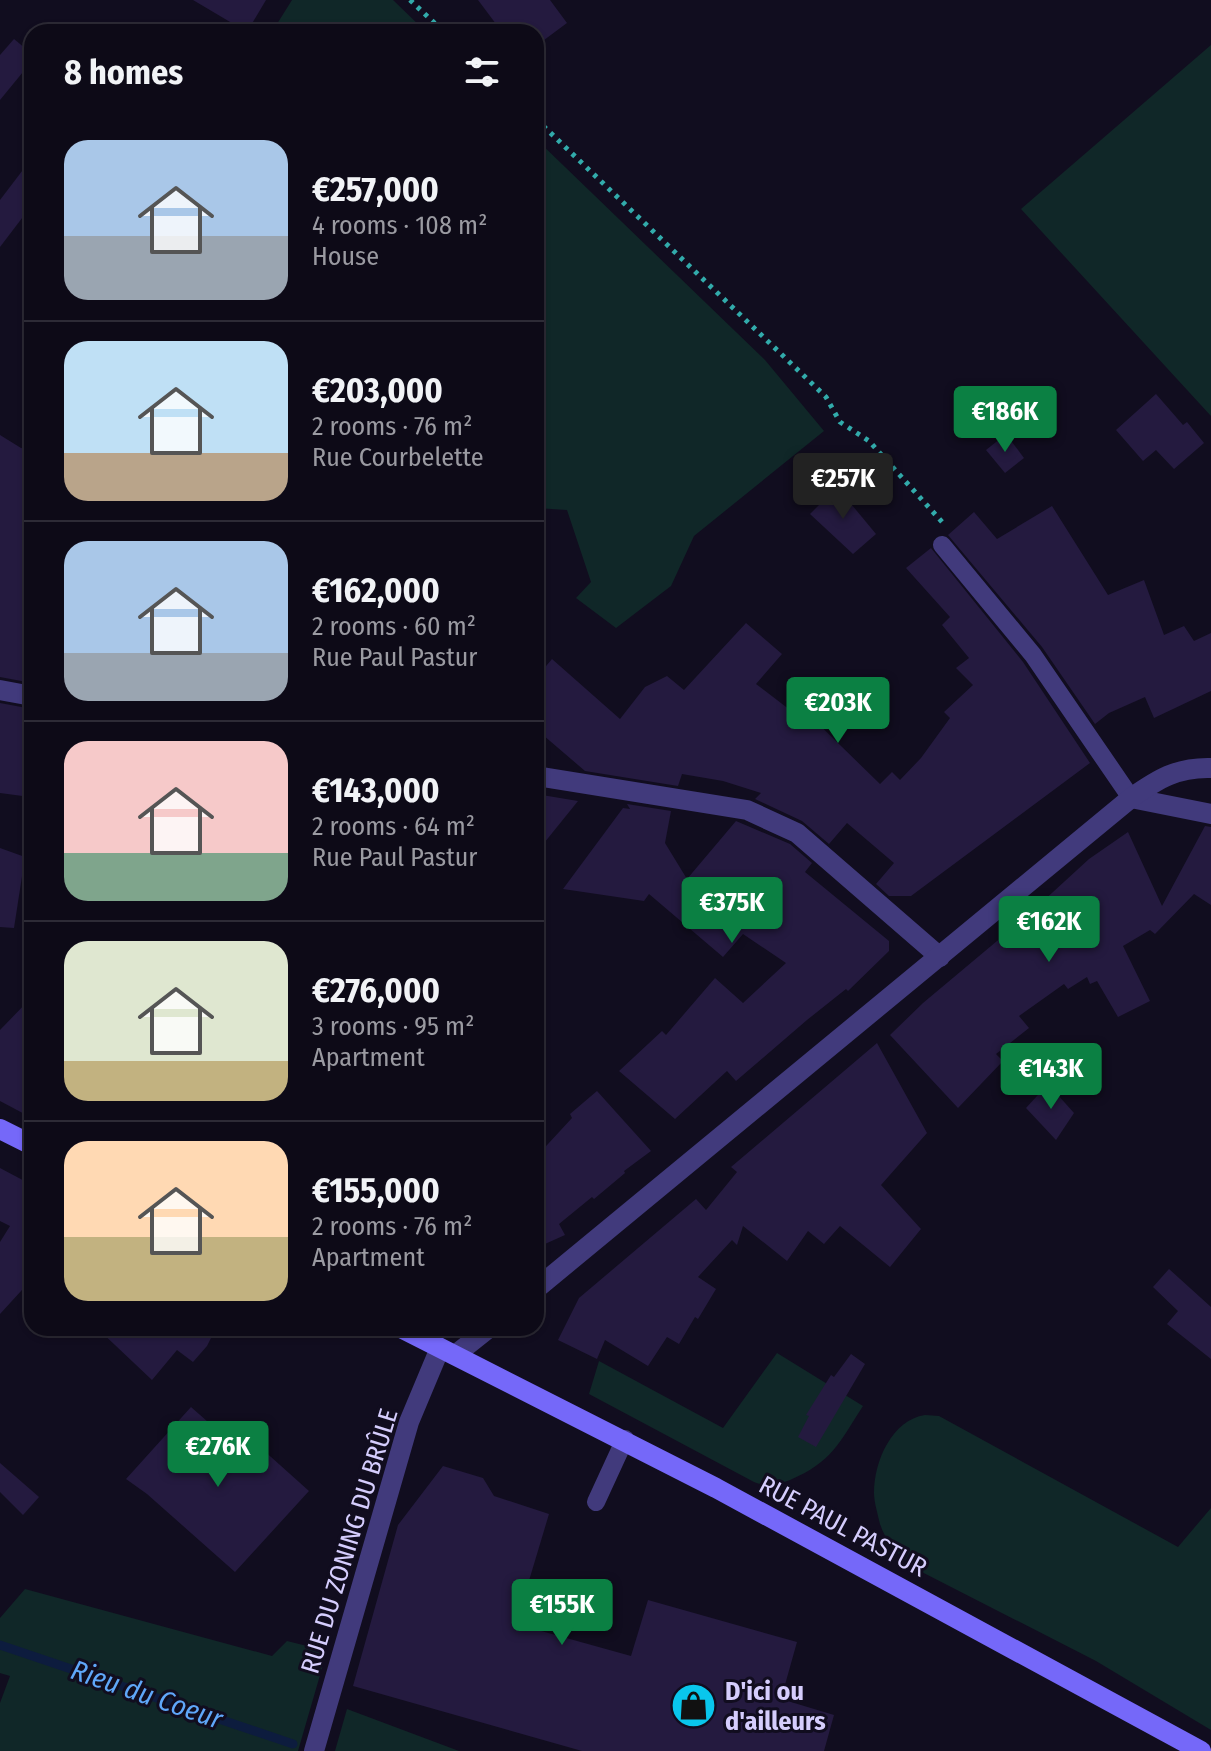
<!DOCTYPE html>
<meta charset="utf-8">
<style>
body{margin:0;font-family:"Fira Sans Condensed",sans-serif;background:#161320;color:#f1f3f6;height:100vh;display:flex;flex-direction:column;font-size:30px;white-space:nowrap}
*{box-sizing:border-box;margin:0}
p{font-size:26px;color:#9a9aa1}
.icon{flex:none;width:44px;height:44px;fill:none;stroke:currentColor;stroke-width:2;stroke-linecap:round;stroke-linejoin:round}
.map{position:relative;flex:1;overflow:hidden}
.details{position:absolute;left:24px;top:24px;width:520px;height:1312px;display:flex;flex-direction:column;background:#0d0a17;border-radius:24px;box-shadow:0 2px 6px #0004,0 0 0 2px #2d2b36}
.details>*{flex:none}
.price{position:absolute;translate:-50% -68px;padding:0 18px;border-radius:8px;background:#0b8043;color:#fff;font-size:26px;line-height:52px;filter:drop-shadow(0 2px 4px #0008)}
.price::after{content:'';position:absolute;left:50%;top:48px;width:24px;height:18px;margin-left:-12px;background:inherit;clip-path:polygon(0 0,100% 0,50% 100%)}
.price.current{background:#222;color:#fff}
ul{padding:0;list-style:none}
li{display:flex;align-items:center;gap:24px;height:200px;padding:0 40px}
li+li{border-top:2px solid #2d2b36}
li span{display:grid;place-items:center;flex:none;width:224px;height:160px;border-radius:24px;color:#555}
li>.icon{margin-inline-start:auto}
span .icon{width:96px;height:96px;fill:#fffc;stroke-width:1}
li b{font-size:34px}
h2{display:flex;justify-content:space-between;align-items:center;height:96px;padding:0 40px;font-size:34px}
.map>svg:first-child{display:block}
</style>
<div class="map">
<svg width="1211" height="1751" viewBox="0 0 1211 1751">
<rect width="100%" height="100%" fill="#110d1f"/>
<g fill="#102728">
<polygon points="292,0 393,0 426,32 272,32"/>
<polygon points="1211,45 1211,416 1021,209"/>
<polygon points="536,139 765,360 824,431 694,536 671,586 616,628 576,598 591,582 567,510 536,508"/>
<path d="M777,1353L863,1406C839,1443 832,1462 790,1480C777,1485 767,1487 754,1482L589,1394L599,1361L723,1428Z"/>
<path d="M925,1415L939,1416L1178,1547L1211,1508V1730L1096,1661L914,1568C899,1555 886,1543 880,1524C878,1515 874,1502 874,1493C874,1461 892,1420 925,1415Z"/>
<polygon points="25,1589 272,1656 287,1641 327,1651 298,1751 0,1751 0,1703 10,1676 0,1673 0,1618"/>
<polygon points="347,1709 459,1751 335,1751"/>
</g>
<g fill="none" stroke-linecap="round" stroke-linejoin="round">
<polyline stroke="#0d1c3e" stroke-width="9" points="0,1645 293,1744"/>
</g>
<g fill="#241a3f">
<polygon points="193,0 266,0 247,32"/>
<polygon points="478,0 550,0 567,23 536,46 536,32 502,32"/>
<polygon points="14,39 32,54 32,61 0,100 0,55"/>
<polygon points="32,158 32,205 0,247 0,200"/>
<polygon points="1156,394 1183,425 1187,422 1204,443 1174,469 1156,450 1143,461 1116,430"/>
<polygon points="1006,434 1024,458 1005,473 986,450"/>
<polygon points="0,435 21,448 32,449 32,519 22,579 32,580 32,683 0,677"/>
<polygon points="837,487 876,534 853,554 810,514"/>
<polygon points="1052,506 1108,595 1144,580 1164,635 1184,626 1194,641 1211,633 1211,691 1154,718 1145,697 1109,713 1095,724 1042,647 948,535 974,512 997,539"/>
<polygon points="931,548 1023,662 1090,763 911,896 889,896 876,884 894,863 847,823 829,844 802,821 755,799 761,793 723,781 682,774 678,786 585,771 536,729 536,678 552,659 620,719 645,687 667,676 684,690 746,623 782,654 756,684 794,713 800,706 880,784 892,772 900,780 921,758 950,718 944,712 973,685 956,668 969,658 942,625 950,617 906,568"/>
<polygon points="0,703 32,709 30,797 0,793"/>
<polygon points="536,794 578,801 536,853"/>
<polygon points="627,804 671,811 665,843 687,879 736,821 790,844 812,863 805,872 889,941 889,951 848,991 846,989 807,1020 736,1081 727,1071 675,1119 619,1071 662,1031 666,1035 715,978 743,1003 786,963 743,934 723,957 649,894 644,901 563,889 623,808 630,809"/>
<polygon points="1205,826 1211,827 1211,905 1194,894 1155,934 1150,930 1123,946 1150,1001 1118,1017 1097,981 1090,984 1087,977 1068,989 1064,984 1019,1016 1029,1028 996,1054 1003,1061 958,1108 890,1035 923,1003 997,941 1032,918 1029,914 1089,859 1128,832 1162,906"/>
<polygon points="0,848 25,857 14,928 0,927"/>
<polygon points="32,997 32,1118 0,1101 0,1030"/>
<polygon points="877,1043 927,1133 881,1185 921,1229 890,1267 840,1226 824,1244 808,1231 787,1261 743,1226 737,1245 732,1240 698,1277 716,1289 698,1319 695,1317 679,1344 667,1337 648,1366 605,1340 597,1359 558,1340 579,1298 696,1199 706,1210 737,1172 731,1167"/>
<polygon points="1048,1084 1074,1113 1056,1140 1026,1108"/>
<polygon points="597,1091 651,1151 624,1171 625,1173 594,1199 592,1197 559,1224 565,1235 536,1248 536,1157 572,1118 570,1114"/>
<polygon points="0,1168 32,1185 32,1279 0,1314 0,1242 10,1226 0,1221"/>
<polygon points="1169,1269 1211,1307 1211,1359 1167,1324 1178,1311 1153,1287"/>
<polygon points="97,1328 216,1328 207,1346 193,1362 177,1350 152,1380"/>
<polygon points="851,1354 865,1364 816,1447 798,1437 809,1416 806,1415 831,1375 834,1377"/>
<polygon points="191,1407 250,1459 261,1448 309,1491 235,1572 147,1494 126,1479"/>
<polygon points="0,1463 39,1497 23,1515 0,1492"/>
<polygon points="443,1466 483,1478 494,1496 549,1514 516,1624 631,1656 648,1600 797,1642 781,1699 834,1715 824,1751 582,1751 353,1686 398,1525"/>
</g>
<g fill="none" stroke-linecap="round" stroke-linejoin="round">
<g stroke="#32abab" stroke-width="5" stroke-dasharray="4 6" stroke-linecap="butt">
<polyline points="410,0 444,32"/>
<polyline points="536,119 826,397 840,422 869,441 943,523"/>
</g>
<g stroke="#413a7c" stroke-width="18">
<polyline points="942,545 1033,655 1131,798"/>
<polyline points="596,1502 625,1439"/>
</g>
<g stroke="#413a7c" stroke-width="20">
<polyline points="0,690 32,696"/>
<polyline points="536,776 747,810 797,833 940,957"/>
<polyline points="1131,798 1211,814"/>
<path d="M536,1289L1131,798C1158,779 1177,767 1211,768"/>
<polyline points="455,1355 489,1328"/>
<polyline points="314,1751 409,1422 440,1348"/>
</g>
<g stroke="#7568f9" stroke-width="20">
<polyline points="0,1129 32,1145"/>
<polyline points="401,1328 716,1488 1201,1751"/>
</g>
</g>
<defs>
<symbol id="shop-disc" viewBox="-11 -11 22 22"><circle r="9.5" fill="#09c6ec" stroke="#110d1f"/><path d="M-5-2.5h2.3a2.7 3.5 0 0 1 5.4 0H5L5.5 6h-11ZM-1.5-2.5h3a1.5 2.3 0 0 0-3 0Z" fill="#111"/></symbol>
</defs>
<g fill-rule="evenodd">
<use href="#shop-disc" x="668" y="1680" width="51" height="51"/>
</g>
<g text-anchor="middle" stroke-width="6" stroke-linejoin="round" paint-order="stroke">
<g font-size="26" fill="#d5cdfd" stroke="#110d1f">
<text transform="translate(843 1526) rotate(28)" y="9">RUE PAUL PASTUR</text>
<text transform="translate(349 1541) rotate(-73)" y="9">RUE DU ZONING DU BRÛLE</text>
</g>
<g font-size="26" font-weight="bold" fill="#d5cdfd" stroke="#110d1f" text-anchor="start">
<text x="725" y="1700">D'ici ou<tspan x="725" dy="30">d'ailleurs</tspan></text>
</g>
<g font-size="28" font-style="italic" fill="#5fa7f9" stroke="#110d1f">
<text transform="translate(147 1694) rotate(19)" y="10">Rieu du Coeur</text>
</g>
</g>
</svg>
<b class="price" style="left:1005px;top:454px">€186K</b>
<b class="price current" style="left:843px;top:521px">€257K</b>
<b class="price" style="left:838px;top:745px">€203K</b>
<b class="price" style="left:732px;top:945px">€375K</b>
<b class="price" style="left:1049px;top:964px">€162K</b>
<b class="price" style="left:1051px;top:1111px">€143K</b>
<b class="price" style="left:218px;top:1489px">€276K</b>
<b class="price" style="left:562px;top:1647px">€155K</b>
<section class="details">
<h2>8 homes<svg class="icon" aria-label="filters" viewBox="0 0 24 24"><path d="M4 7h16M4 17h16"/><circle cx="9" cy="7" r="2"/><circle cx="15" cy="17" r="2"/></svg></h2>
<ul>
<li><span style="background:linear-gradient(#a9c7e8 60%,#9aa5b1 0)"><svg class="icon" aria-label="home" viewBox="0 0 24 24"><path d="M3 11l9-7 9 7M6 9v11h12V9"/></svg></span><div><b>€257,000</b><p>4 rooms · 108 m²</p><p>House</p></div></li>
<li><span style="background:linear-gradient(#bfe0f5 70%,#b9a48a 0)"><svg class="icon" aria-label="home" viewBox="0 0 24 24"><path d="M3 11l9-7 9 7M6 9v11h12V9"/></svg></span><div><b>€203,000</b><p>2 rooms · 76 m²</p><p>Rue Courbelette</p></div></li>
<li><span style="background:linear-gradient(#a9c7e8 70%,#9aa5b1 0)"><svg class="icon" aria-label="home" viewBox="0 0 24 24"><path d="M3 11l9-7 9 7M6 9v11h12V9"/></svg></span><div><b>€162,000</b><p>2 rooms · 60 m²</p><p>Rue Paul Pastur</p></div></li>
<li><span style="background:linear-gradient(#f6c9c9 70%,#7fa58c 0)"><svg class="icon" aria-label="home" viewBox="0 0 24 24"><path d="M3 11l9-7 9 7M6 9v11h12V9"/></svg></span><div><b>€143,000</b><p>2 rooms · 64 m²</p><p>Rue Paul Pastur</p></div></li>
<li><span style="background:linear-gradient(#dfe7d0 75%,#c2b280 0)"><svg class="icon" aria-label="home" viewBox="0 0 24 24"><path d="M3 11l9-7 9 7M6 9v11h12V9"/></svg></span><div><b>€276,000</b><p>3 rooms · 95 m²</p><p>Apartment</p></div></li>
<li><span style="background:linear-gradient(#ffd9b3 60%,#c2b280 0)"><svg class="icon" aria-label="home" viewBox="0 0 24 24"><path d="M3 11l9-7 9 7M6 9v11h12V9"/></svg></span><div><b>€155,000</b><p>2 rooms · 76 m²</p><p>Apartment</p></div></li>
</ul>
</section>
</div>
